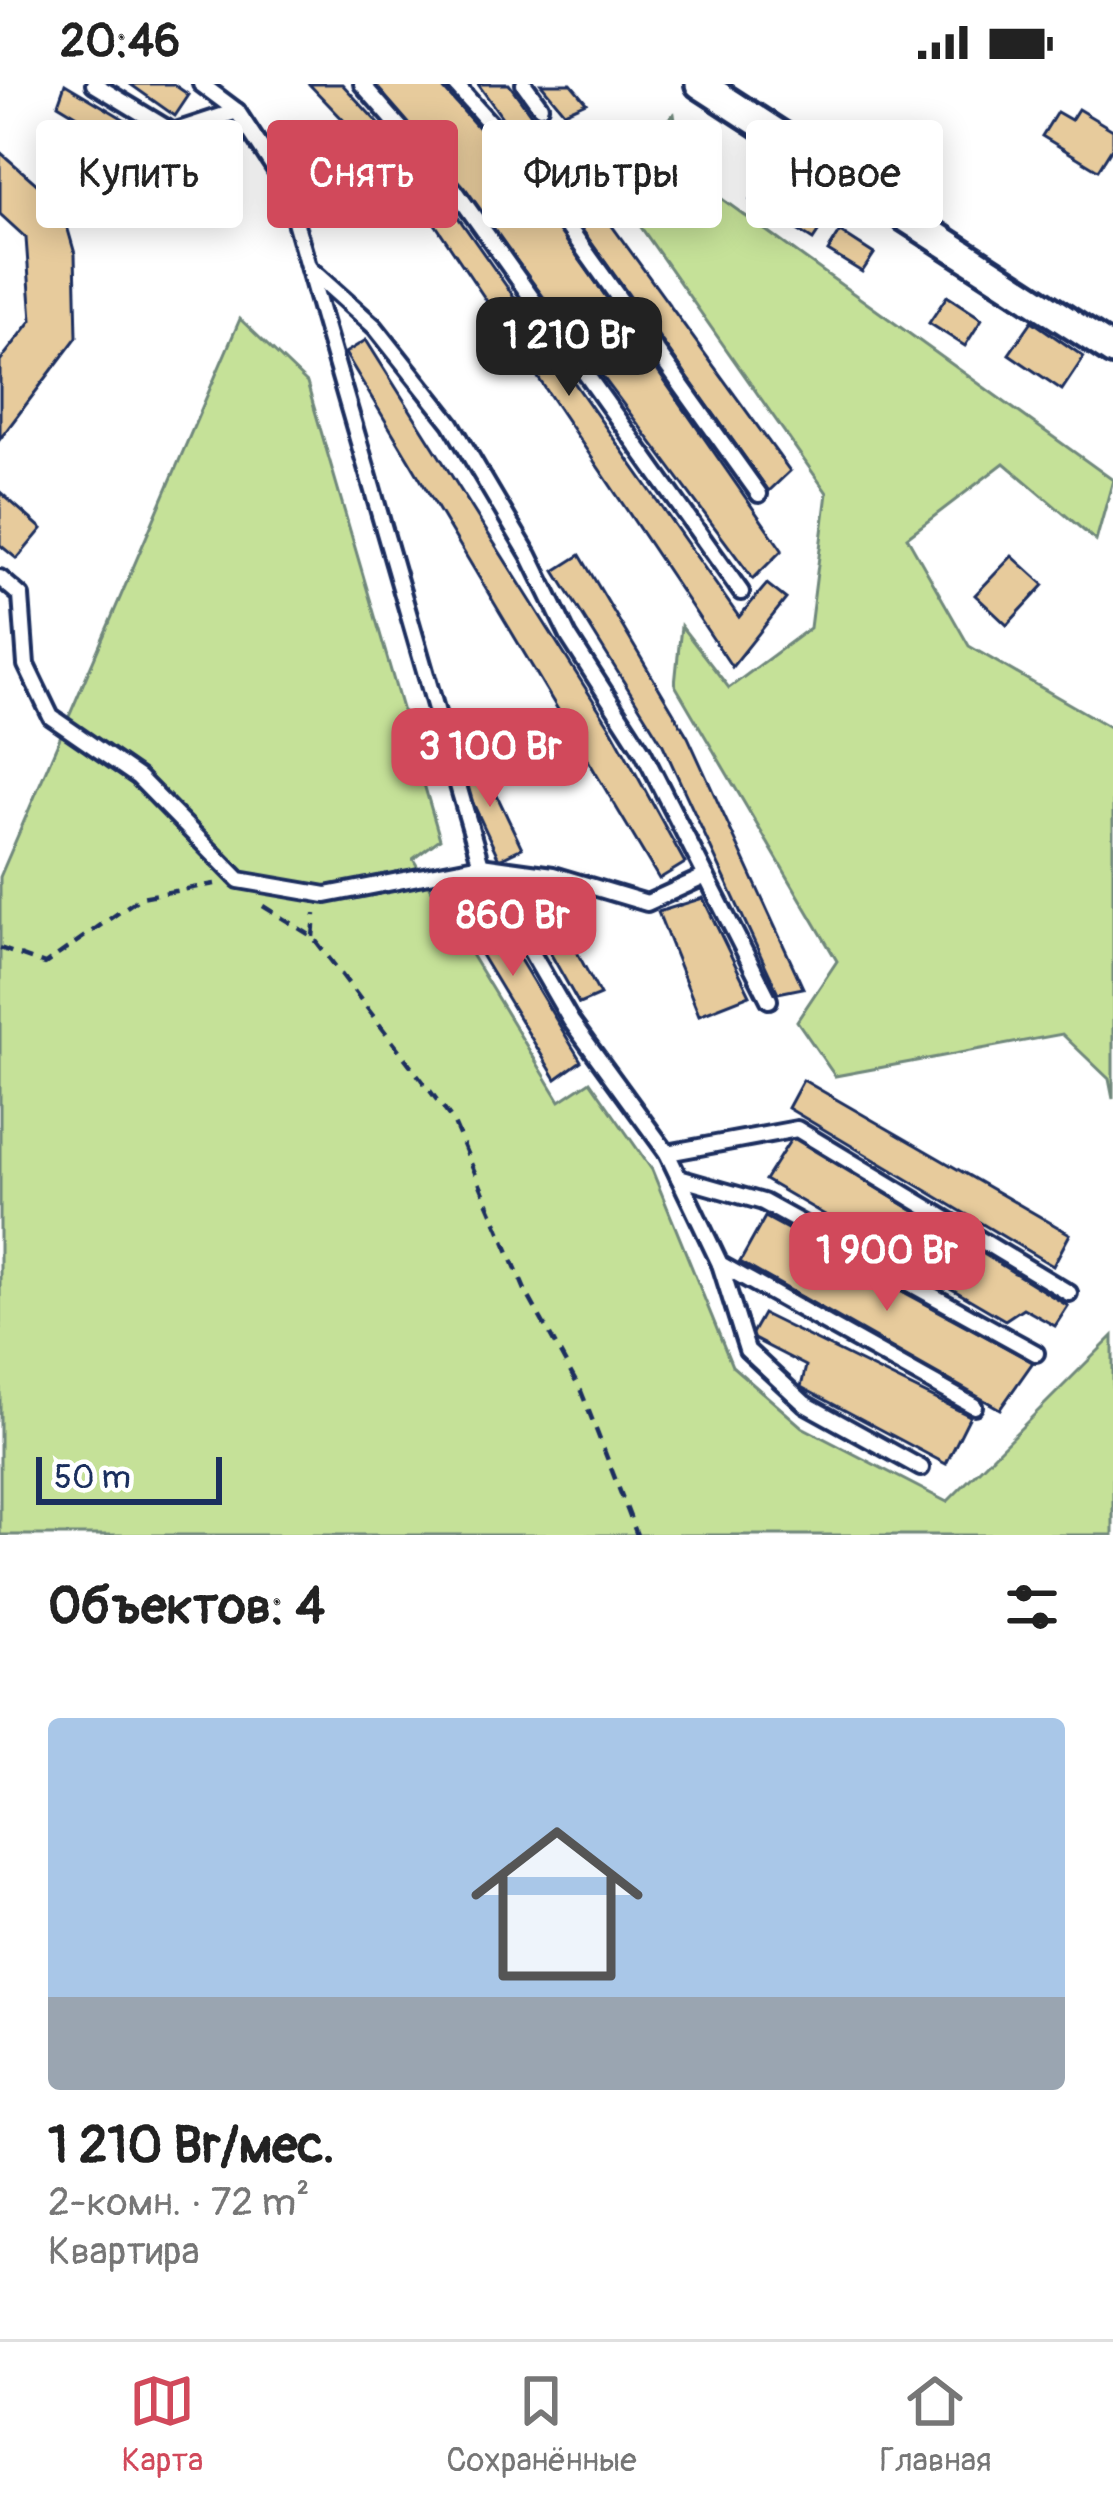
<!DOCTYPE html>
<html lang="ru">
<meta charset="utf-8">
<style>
body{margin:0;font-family:Pangolin,sans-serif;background:#f6f6f6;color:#222;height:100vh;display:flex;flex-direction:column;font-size:45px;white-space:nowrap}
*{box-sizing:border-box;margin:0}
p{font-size:39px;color:#767676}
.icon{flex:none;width:66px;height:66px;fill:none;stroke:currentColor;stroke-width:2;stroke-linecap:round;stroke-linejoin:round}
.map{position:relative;height:1451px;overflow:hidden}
.drawer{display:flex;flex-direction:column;background:#fff;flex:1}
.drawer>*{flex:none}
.top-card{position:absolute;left:36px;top:36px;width:1041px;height:108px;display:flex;gap:24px}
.scale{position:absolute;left:36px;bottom:30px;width:186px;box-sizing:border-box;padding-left:12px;border:6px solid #1b2f5e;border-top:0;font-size:33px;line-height:42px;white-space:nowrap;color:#1b2f5e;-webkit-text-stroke:9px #fff;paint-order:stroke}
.price{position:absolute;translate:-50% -102px;padding:0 27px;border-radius:24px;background:#d1495b;color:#fff;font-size:39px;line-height:78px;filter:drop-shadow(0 3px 6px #0008)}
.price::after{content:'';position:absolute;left:50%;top:72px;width:36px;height:27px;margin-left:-18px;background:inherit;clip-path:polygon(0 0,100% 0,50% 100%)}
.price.current{background:#222;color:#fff}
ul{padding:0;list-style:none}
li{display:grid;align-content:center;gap:24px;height:636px;padding:0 48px}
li+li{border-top:3px solid #e0e0e0}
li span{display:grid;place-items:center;height:372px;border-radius:12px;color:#555}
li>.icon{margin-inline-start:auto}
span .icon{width:216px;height:216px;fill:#fffc;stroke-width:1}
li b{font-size:51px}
h2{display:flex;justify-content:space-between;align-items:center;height:144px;padding:0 48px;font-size:51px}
.pill{padding:0 42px;border-radius:12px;background:#fff;box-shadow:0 6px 30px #0003;font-size:42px;line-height:108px}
.pill.current{background:#d1495b;color:#fff}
.status{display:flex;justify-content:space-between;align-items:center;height:84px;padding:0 60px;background:#fff;direction:ltr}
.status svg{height:33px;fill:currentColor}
.menu{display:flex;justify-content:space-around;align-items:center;height:168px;border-top:3px solid #e0e0e0;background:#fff;font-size:33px;color:#767676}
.menu a{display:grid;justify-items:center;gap:6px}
.menu .current{color:#d1495b}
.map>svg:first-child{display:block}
</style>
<div class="status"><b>20:46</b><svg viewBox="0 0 49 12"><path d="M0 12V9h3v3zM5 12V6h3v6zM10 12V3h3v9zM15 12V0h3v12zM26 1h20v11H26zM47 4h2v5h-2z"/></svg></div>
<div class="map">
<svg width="1113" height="1451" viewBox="0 0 1113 1451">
<rect width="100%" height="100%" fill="#fff"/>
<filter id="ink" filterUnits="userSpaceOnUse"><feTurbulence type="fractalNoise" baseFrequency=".00833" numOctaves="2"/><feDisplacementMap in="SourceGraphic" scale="24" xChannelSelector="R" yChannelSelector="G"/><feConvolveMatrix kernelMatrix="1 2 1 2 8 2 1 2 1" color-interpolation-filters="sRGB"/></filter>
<g filter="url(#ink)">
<g fill="#c5e198" stroke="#70887b" stroke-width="3">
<polygon points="674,30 683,87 1113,396 1096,457 1004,379 907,453 969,562 1113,645 1113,1015 1109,995 1062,950 835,992 797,937 837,877 675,601 681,542 729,604 810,544 827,409 603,89"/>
<polygon points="240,235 307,299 440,755 413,775 560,1017 590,997 652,1086 732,1282 802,1343 947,1418 1113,1252 1113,1451 0,1451 0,793"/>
</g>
<g fill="#e7cb9c" stroke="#1b2f5e" stroke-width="3">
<polygon points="65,0 164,59 152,77 58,20"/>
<polygon points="130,0 173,0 189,11 175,32"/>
<polygon points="309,0 342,0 436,102 739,533 767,500 786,515 732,583 417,113"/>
<polygon points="372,0 439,0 524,95 782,466 753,495 467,110"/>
<polygon points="478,0 509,0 790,387 769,407"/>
<polygon points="541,0 571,0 586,18 564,28"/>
<polygon points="1078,25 1113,46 1113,62 1098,86 1042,52 1057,28 1071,36"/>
<polygon points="0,68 61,121 75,170 77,253 0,355 0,277 32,236 26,154 0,130"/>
<polygon points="784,82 813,101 806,111 832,127 813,156 750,116 769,87 777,92"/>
<polygon points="840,148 874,170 862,188 828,167"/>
<polygon points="947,212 982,235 965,262 929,239"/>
<polygon points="1032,237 1084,273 1062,306 1009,270"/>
<polygon points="366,256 612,646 685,779 659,795 345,269"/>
<polygon points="0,408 42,445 17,475 0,461"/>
<polygon points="580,471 688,653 803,904 778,909 663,661 555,487"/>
<polygon points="1012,472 1044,501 1007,541 975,511"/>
<polygon points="480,676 522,764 499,775 458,687"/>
<polygon points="472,796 581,977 556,995 445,811"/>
<polygon points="542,803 600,911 579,920 519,814"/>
<polygon points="703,814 750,911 699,931 658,828"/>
<polygon points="803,996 1070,1150 1053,1182 788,1024"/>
<polygon points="793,1052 1068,1222 1055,1242 1023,1224 1005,1236 765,1096"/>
<polygon points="765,1133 1033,1278 1000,1325 740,1178"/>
<polygon points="763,1230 970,1332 946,1380 801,1303 806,1282 750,1253"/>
</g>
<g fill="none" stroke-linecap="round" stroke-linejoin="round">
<defs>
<g id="lane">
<polyline points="94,0 173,48 237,27"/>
<polyline points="201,0 237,27 284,99 481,781 571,937 667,1069 720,1180 974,1322"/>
<polyline points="362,0 457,109 741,508"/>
<polyline points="455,0 510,62 759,410"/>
<polyline points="524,0 540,22"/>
<polyline points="309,184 375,243 451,339 529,471 569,553 643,668 769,916"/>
<polyline points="0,494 21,512 26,581 51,633 138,693 239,796 326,811 481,781 553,791 647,819 706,792"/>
<polyline points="667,1069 797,1045 1069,1209"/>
<polyline points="679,1094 763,1118 1036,1269"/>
<polyline points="720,1180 747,1266 805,1320 921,1384"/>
</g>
<polyline id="street" points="700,0 1113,267"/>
</defs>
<use href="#lane" stroke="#1b2f5e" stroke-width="22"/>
<use href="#street" stroke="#1b2f5e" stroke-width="36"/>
<g stroke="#1b2f5e" stroke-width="4.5" stroke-dasharray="12 9" stroke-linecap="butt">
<polyline points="263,822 313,853 453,1037 525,1206 581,1307 637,1451"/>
<polyline points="313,853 315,830"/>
<polyline points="0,864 45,880 141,813 215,800"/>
</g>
<use href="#lane" stroke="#fff" stroke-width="14"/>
<use href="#street" stroke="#fff" stroke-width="27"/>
</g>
</g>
</svg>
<div class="scale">50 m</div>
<b class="price current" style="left:569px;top:315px">1 210 Br</b>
<b class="price" style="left:490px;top:726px">3 100 Br</b>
<b class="price" style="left:513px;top:895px">860 Br</b>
<b class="price" style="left:887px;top:1230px">1 900 Br</b>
<div class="top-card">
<a class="pill">Купить</a>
<a class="pill current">Снять</a>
<a class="pill">Фильтры</a>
<a class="pill">Новое</a>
</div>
</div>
<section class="drawer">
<h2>Объектов: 4<svg class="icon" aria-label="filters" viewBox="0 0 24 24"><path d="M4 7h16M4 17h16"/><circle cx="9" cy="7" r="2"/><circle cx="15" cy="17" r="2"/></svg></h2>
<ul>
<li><span style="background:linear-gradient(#a9c7e8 75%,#9aa5b1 0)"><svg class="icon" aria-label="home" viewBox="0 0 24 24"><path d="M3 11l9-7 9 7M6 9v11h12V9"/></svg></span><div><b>1 210 Br/мес.</b><p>2-комн. · 72 m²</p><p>Квартира</p></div></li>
</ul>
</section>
<nav class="menu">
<a class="current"><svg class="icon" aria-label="map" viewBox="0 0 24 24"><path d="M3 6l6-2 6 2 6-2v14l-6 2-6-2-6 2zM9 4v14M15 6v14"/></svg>Карта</a>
<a><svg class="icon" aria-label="saved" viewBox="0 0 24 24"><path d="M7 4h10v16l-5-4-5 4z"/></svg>Сохранённые</a>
<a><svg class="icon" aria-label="home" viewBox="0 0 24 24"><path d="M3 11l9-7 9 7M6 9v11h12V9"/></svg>Главная</a>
</nav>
